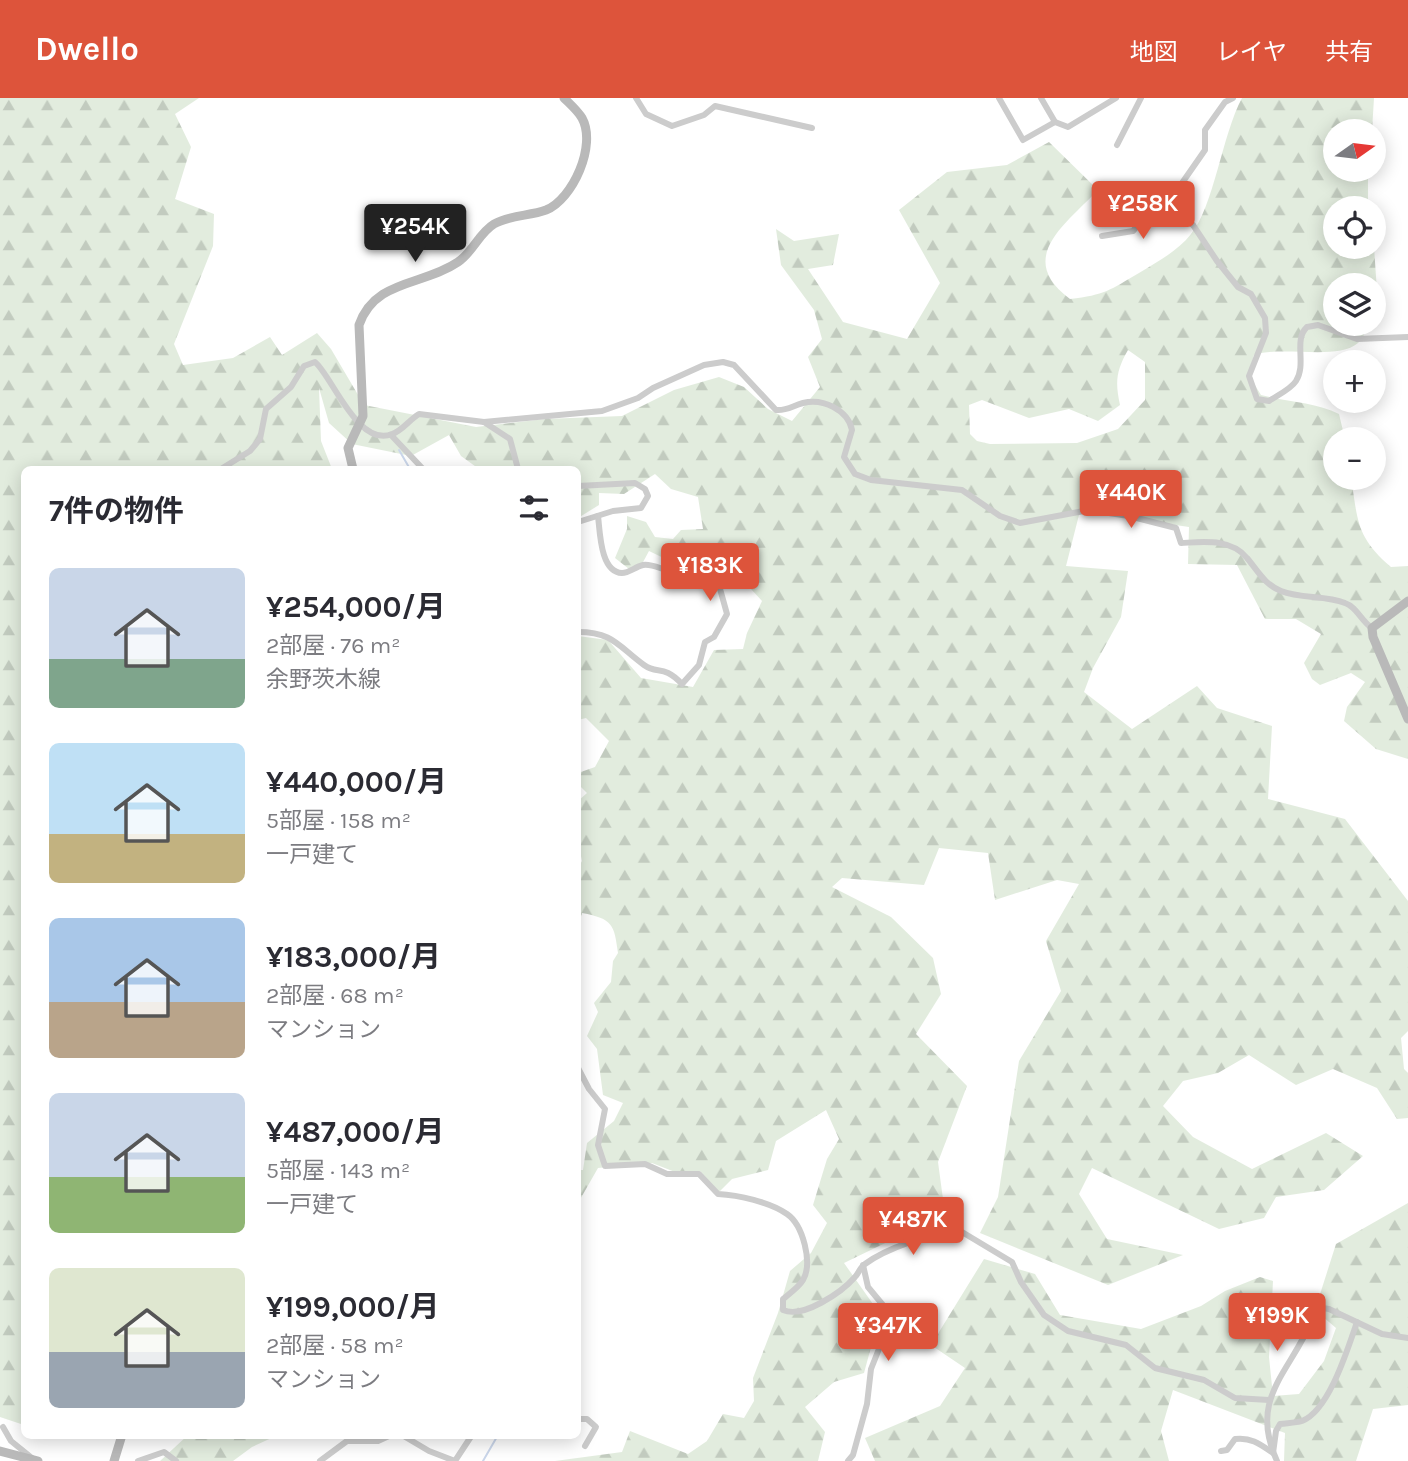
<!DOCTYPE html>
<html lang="ja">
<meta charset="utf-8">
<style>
body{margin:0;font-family:Karla,"Noto Sans JP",sans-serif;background:#f7f7f7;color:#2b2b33;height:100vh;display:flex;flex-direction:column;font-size:26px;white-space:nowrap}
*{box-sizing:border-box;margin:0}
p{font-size:23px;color:#7c7c81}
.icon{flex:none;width:38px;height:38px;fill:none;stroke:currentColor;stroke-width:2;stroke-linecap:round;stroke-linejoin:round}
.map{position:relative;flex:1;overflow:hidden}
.details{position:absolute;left:21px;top:368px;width:560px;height:973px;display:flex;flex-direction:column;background:#fff;border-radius:10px;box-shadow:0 4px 18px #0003}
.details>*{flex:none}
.needle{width:46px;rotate:76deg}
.tools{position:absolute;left:1323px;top:21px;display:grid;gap:14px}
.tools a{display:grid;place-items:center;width:63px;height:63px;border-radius:50%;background:#fff;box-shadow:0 4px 18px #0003;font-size:35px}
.price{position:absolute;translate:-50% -60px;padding:0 16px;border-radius:7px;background:#dd543b;color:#fff;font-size:23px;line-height:46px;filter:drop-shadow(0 2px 4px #0008)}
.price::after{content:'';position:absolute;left:50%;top:42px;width:21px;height:16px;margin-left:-10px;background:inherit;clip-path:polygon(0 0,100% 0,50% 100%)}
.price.current{background:#222;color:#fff}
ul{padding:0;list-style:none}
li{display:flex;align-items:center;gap:21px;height:175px;padding:0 28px}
li span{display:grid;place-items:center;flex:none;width:196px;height:140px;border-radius:10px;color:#555}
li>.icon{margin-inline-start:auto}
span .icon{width:84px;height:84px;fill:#fffc;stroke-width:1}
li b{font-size:30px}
h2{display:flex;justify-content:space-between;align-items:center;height:84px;padding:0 28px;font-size:30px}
header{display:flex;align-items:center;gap:42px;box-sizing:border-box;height:98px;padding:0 35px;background:#dd543b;color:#fff}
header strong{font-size:33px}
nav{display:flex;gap:38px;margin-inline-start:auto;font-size:24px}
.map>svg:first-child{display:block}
</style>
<header>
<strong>Dwello</strong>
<nav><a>地図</a><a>レイヤ</a><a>共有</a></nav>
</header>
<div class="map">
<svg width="1408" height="1363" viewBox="0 0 1408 1363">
<defs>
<pattern id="forest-firs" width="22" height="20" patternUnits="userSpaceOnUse" patternTransform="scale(1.75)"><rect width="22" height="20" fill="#e2ecde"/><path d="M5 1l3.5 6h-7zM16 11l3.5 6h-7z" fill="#c2cbbf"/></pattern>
</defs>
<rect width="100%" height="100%" fill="#fff"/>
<g fill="url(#forest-firs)" fill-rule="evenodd">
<path d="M0,0H199L175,16L191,49L175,101L214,116L213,148L174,246L183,267L233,260L270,239L282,257L317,235L331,251L364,307L476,329L545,321L622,318L674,292L719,279L744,289L768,311L792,323L820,289L808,259L822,241L814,212L781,167L776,131L794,143L839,136L833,167L808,171L843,224L907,241L940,185L899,112L947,74L1007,67L1049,44L1098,92C1065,127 1015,160 1070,201C1105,197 1110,192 1139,175C1157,164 1178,153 1191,136C1214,108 1222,37 1242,0H1374L1372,33H1335V72H1368V110H1335V149H1374L1377,193L1374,217V187H1335V226H1369C1366,232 1363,241 1358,245C1337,263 1282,247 1254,257L1248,276L1261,297C1287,304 1316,304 1339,316L1345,341H1335V380H1351C1358,423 1356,439 1391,469L1408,468V661L1376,651L1344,623L1347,609L1365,584L1351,575L1320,587L1312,581L1304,565L1321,536L1296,521H1265L1237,467L1188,466L1189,429L1080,413L1066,468L1128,473L1121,519L1093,570L1084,594L1132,631L1197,588L1217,610L1272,628L1268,701L1345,721L1408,803V933L1401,940L1404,971L1408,975V1020L1397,1021L1377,990L1333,971L1296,987L1249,957L1218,975L1183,983L1163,1008L1193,1039L1252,1071L1326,1035L1363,1058L1324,1092L1276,1099L1264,1120L1219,1131L1092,1070L1079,1096L1107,1141L1183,1157L1108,1187L980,1135L998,1099L1019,963L1061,893L1046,843L1079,786L1057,782L995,802L988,755L939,750L924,787L842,780L832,789L891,819L933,860L941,896L916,936L967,988L938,1064L945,1116L844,1165L880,1216L864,1275L834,1284L805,1309L825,1334L818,1363H555L622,1354L630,1333L688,1356L707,1343L723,1316L744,1320L754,1303L753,1280L778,1215L790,1173L811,1155L827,1125L813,1107L827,1061L839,1041L826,1012L776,1043L768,1072L732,1081L719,1094L700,1073L675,1074L652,1065L598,1070L578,1105V1072H583L587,1045L614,1023L623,1005L603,997L597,951L587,938L598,914L594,905L611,884L613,863L618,855C614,826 613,821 582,815L578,830V770L582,763L578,744V703L587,695L578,686V675L595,669L609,643L586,620L578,622V538L608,542L641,580L693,589L714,552L743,551L747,535L762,503L740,479L721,482L713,472L676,466L649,453L642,466L629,471L615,460L627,431V418L646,424L655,439L673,441L681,432L703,431L698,399L671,391L655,376L624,396L599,395V407L578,420V371H479L461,358L449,337L411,358L352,346L329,325L319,290L321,343L332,371H24V1327L0,1319ZM1128,252L1145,264V302L1118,331L1077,345L990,346L977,343L970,336L969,307L982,302L1029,320L1069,311L1098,323L1120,307C1115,284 1116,273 1128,252Z"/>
<polygon points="1408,1105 1408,1307 1373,1311 1356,1363 1284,1363 1285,1335 1173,1292 1161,1333 1169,1363 875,1363 865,1340 940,1308 965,1270 931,1247 984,1161 1035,1176 1060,1217 1141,1231 1201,1208 1225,1193 1260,1179 1273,1183 1269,1259 1273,1298 1299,1296 1324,1263 1336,1230 1315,1212 1336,1146"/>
<polygon points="188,1337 278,1337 252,1349 233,1363 160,1363"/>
</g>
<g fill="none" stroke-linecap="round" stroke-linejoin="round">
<g stroke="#cbd7eb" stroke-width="2">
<polyline points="399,352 410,371"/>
<polyline points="483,1363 498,1337"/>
</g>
<g stroke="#ccc" stroke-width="6">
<polyline points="636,0 646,16 672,28 704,17 715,8 812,30"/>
<polyline points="999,0 1023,42 1055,24 1068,29 1116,0"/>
<polyline points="1041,0 1055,24"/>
<path d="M1233,0L1225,4L1205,32V52L1166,108L1193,127L1217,163L1238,189L1251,196L1265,220L1266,235L1249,278L1257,301L1269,303C1278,297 1291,291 1296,283C1307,266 1293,242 1307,229L1318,227L1357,241L1408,239"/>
<polyline points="1117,47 1141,0"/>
<polyline points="1102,138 1133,133 1144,120 1159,116 1166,108"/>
<path d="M484,324L602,313L638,300L653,290L704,267L723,264L734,267L776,312C787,313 792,308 803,305C823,300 848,312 852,332L844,359L855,376L871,382L962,392L1000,418L1020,425L1089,412L1129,418L1176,430L1181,445C1203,444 1231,440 1247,460C1258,473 1264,486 1281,493C1301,501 1325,497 1345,505C1357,509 1361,523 1372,530"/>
<polyline points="391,337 423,371"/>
<path d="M221,371L250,353L260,341L266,311L291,289L304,268L315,264C332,278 358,350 392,336C402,333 409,322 419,316L484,324L510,341L518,371"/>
<polyline points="578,388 635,385 645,391 648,398 641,410 613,413 578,424"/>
<path d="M578,534C613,534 618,548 644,567C658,577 663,566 682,586L699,567L705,544L714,539L727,516L717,480C701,471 691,477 675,474C664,473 652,465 643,467C635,469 629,475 622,475C600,474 600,433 598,418"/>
<path d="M578,970L589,991L605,1011L598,1047L605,1068L645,1066L667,1076H699L718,1096C738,1097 770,1104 787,1116C803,1127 813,1165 803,1182C799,1189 789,1196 783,1201V1212C803,1221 842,1194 855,1179C859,1175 860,1169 865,1166C888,1149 929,1137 957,1131L1012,1164L1021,1184L1044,1217L1068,1233L1126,1247L1155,1270L1204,1282L1235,1300L1269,1302"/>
<polyline points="1274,1202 1329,1211 1382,1236 1408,1240"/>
<polyline points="578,1321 587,1321 596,1329 585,1348"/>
<polyline points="3,1329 11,1343 32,1360"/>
<polyline points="402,1337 429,1353 455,1363"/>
<path d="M1221,1353L1227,1352L1235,1341C1251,1339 1260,1346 1273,1355L1276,1333L1280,1326C1287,1325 1296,1325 1302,1323C1329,1313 1348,1250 1357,1224"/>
<polyline points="138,1363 164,1354 176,1363"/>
<polyline points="320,1363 347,1343 378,1343 391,1337"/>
<polyline points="455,1363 472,1337"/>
<polyline points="848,1363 853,1357 867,1306 871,1271 892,1218 868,1189 863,1167"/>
<path d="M1277,1363C1248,1300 1290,1275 1312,1222"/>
</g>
<g stroke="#b9b9b9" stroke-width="9">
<path d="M353,371L348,350L363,318L359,227C375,181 423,188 458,164C473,154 479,135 494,126C509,117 530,118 546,112C573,101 597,47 582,20C578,13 570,6 564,0"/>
<polyline points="1408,503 1372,530 1373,539 1408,621"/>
<polyline points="0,1353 38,1363"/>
<polyline points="114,1363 122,1337"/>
</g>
</g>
</svg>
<div class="tools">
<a><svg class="needle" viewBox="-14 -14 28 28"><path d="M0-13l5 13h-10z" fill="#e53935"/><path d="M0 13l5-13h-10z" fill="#7c7c81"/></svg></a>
<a><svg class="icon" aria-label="locate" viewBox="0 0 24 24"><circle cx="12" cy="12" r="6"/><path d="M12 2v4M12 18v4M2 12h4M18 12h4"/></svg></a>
<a><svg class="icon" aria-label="layers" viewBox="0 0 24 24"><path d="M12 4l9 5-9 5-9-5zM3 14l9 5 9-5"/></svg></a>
<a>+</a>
<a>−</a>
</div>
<b class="price" style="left:1143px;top:143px">¥258K</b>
<b class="price current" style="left:415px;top:166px">¥254K</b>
<b class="price" style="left:1131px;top:432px">¥440K</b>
<b class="price" style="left:710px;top:505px">¥183K</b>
<b class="price" style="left:913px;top:1159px">¥487K</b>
<b class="price" style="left:1277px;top:1255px">¥199K</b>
<b class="price" style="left:888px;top:1265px">¥347K</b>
<section class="details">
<h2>7件の物件<svg class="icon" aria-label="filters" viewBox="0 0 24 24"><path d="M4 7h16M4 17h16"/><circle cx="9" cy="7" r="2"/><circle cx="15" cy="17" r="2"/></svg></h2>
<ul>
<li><span style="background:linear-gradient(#c9d6e8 65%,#7fa58c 0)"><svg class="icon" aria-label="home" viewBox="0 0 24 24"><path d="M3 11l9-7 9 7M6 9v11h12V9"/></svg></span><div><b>¥254,000/月</b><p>2部屋 · 76 m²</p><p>余野茨木線</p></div></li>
<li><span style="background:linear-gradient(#bfe0f5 65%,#c2b280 0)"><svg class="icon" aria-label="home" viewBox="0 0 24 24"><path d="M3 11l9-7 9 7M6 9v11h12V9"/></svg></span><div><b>¥440,000/月</b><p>5部屋 · 158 m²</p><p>一戸建て</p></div></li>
<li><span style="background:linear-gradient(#a9c7e8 60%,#b9a48a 0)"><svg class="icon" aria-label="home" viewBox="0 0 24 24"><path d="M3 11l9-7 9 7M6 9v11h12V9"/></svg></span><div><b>¥183,000/月</b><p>2部屋 · 68 m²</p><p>マンション</p></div></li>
<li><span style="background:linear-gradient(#c9d6e8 60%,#8fb573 0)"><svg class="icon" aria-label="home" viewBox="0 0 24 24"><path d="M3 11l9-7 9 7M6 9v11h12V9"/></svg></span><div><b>¥487,000/月</b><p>5部屋 · 143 m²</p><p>一戸建て</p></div></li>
<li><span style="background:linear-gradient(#dfe7d0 60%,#9aa5b1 0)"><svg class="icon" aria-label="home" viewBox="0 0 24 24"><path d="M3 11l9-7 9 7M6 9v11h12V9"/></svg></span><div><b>¥199,000/月</b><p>2部屋 · 58 m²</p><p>マンション</p></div></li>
</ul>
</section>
</div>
